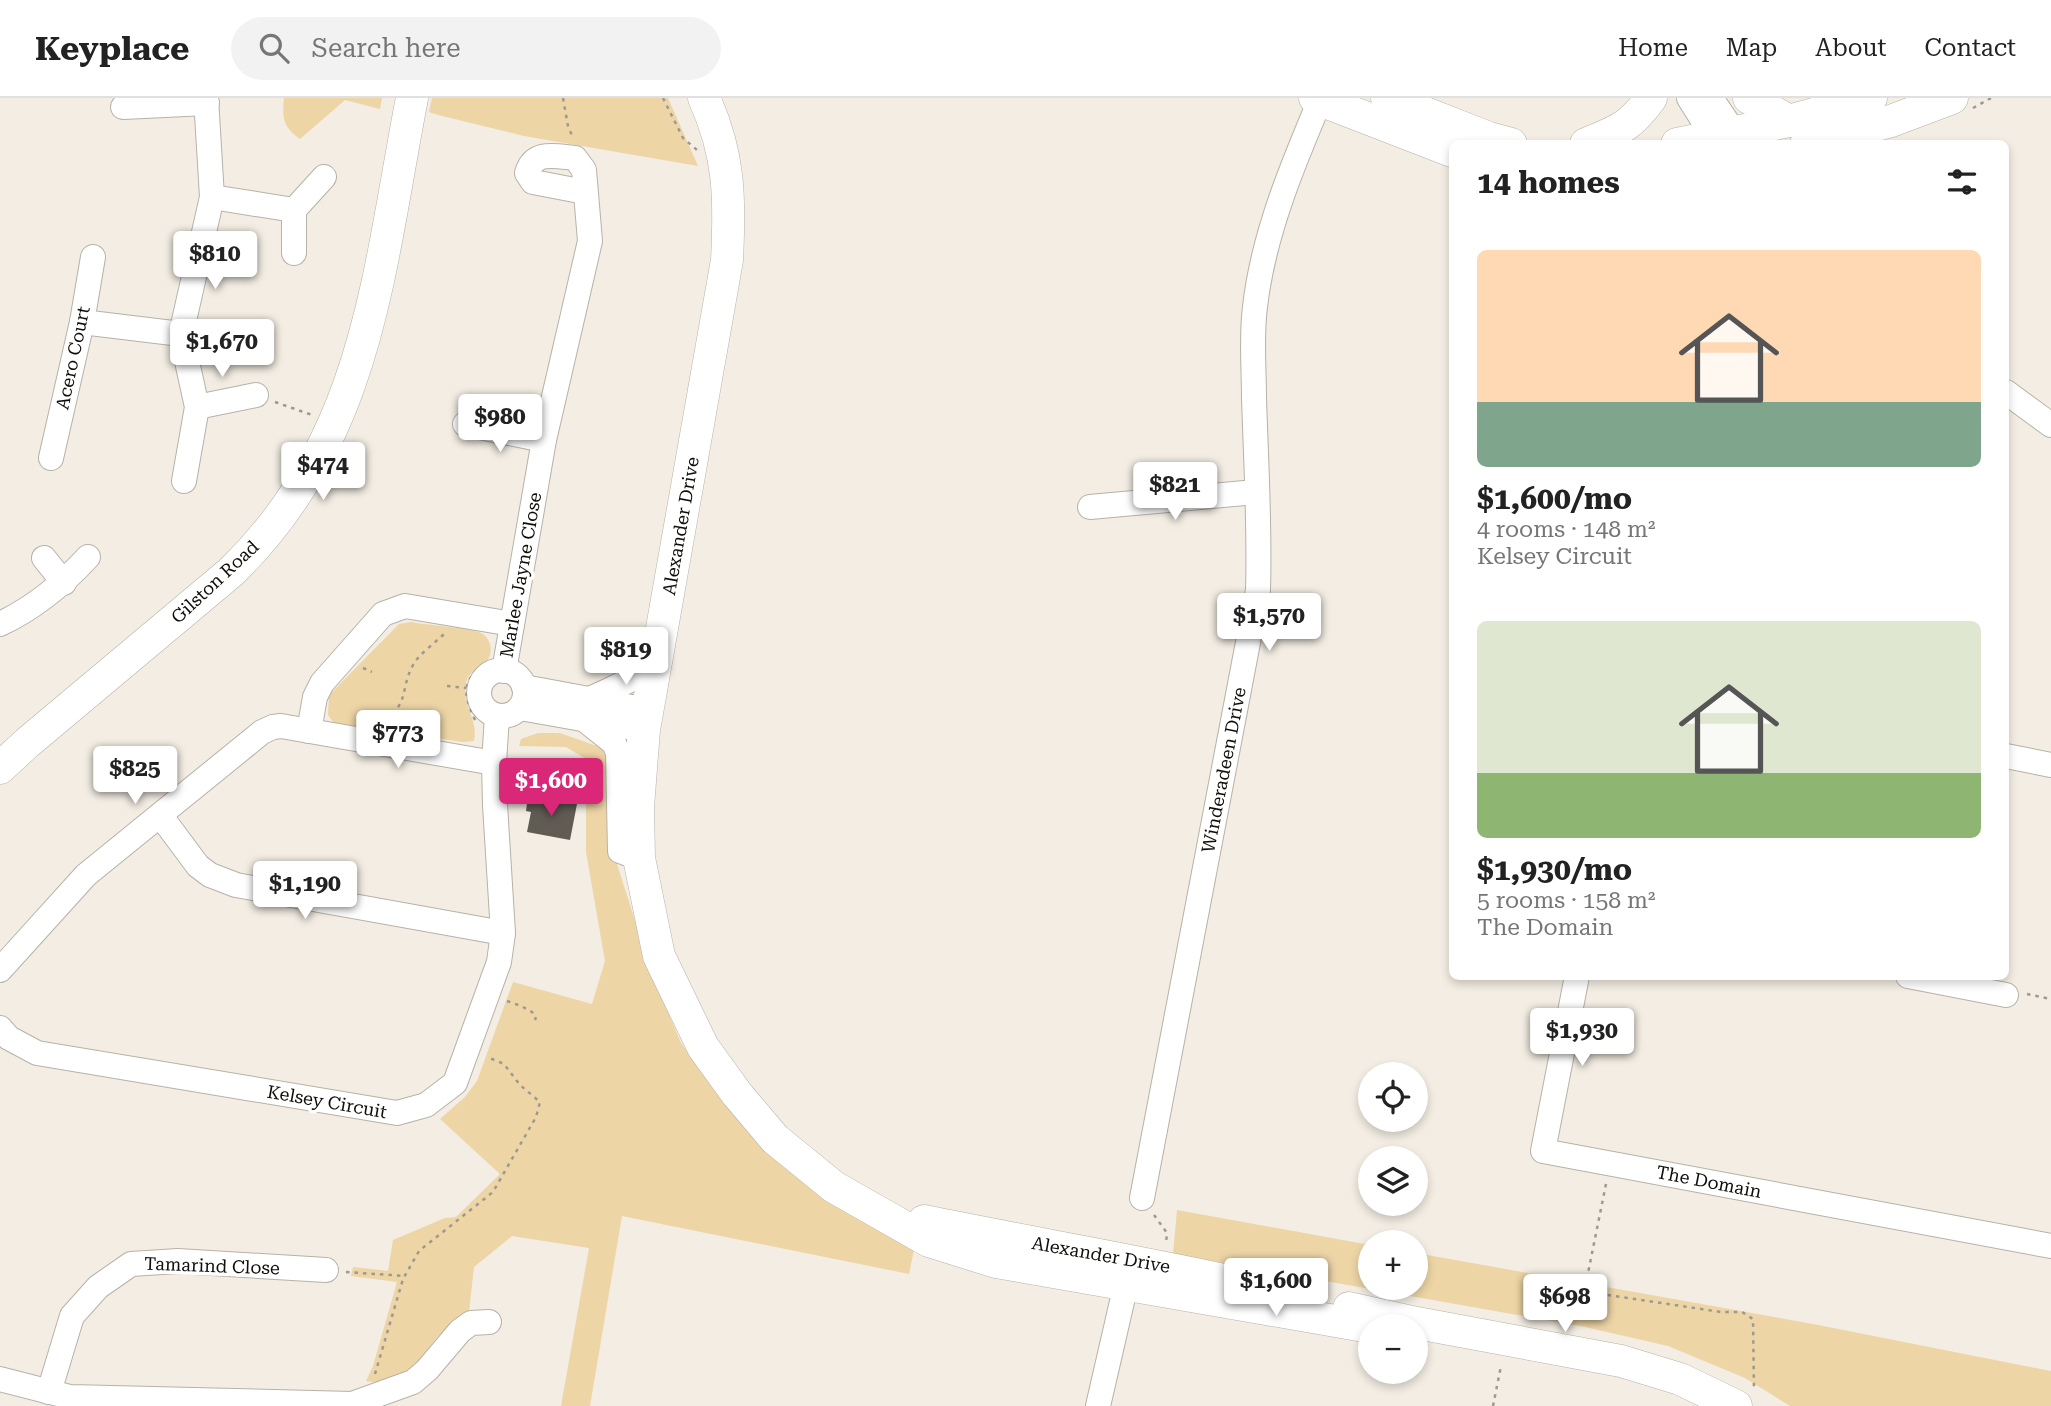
<!DOCTYPE html>
<meta charset="utf-8">
<style>
body{margin:0;font-family:"Roboto Serif",serif;background:#f2f2f2;color:#222;height:100vh;display:flex;flex-direction:column;font-size:26px;white-space:nowrap}
*{box-sizing:border-box;margin:0}
p{font-size:23px;color:#767676}
.icon{flex:none;width:38px;height:38px;fill:none;stroke:currentColor;stroke-width:2;stroke-linecap:round;stroke-linejoin:round}
.map{position:relative;flex:1;overflow:hidden}
.panel{position:absolute;left:1449px;top:42px;width:560px;height:840px;display:flex;flex-direction:column;background:#fff;border-radius:10px;box-shadow:0 4px 10px #0003}
.panel>*{flex:none}
.fabs{position:absolute;left:1358px;top:964px;display:grid;gap:14px}
.fabs a{display:grid;place-items:center;width:70px;height:70px;border-radius:50%;background:#fff;box-shadow:0 4px 10px #0003;font-size:35px}
.price{position:absolute;translate:-50% -60px;padding:0 16px;border-radius:7px;background:#fff;color:#222;font-size:23px;line-height:46px;filter:drop-shadow(0 2px 4px #0008)}
.price::after{content:'';position:absolute;left:50%;top:42px;width:21px;height:16px;margin-left:-10px;background:inherit;clip-path:polygon(0 0,100% 0,50% 100%)}
.price.selected{background:#db2777;color:#fff}
ul{padding:0;list-style:none}
li{display:grid;align-content:center;gap:14px;height:371px;padding:0 28px}
li span{display:grid;place-items:center;height:217px;border-radius:10px;color:#555}
li>.icon{margin-inline-start:auto}
span .icon{width:126px;height:126px;fill:#fffc;stroke-width:1}
li b{font-size:30px}
h2{display:flex;justify-content:space-between;align-items:center;height:84px;padding:0 28px;font-size:30px}
header{display:flex;align-items:center;gap:42px;box-sizing:border-box;height:98px;padding:0 35px;background:#fff;border-bottom:2px solid #e0e0e0}
header strong{font-size:33px}
nav{display:flex;gap:38px;margin-inline-start:auto;font-size:24px}
.search{width:490px;height:63px;background:#f2f2f2;display:flex;align-items:center;gap:18px;box-sizing:border-box;padding:0 24px;border-radius:38px;color:#767676;font-size:26px}
.map>svg:first-child{display:block}
</style>
<header>
<strong>Keyplace</strong>
<div class="search"><svg class="icon" aria-label="search" viewBox="0 0 24 24"><circle cx="10" cy="10" r="6"/><path d="M15 15l6 6"/></svg>Search here</div>
<nav><a>Home</a><a>Map</a><a>About</a><a>Contact</a></nav>
</header>
<div class="map">
<svg width="2051" height="1308" viewBox="0 0 2051 1308">
<rect width="100%" height="100%" fill="#f3ede3"/>
<g fill="#edd5a6">
<path d="M284,0H382L380,11L345,2L300,41C283,29 282,20 284,0Z"/>
<polygon points="432,0 668,0 698,68 524,38 438,17 429,14"/>
<path d="M411,524C426,527 470,530 481,535C491,540 494,554 487,563C479,572 468,572 466,586C461,608 479,621 474,643L463,644L334,625L328,617L329,597L399,526Z"/>
<polygon points="538,635 560,635 605,651 611,665 609,741 653,879 681,945 719,999 759,1048 914,1152 909,1176 622,1118 590,1308 561,1308 589,1150 512,1138 474,1169 469,1214 438,1238 419,1262 402,1277 381,1286 366,1283 373,1268 397,1184 351,1178 353,1169 388,1173 393,1142 445,1120 456,1119 500,1076 440,1021 465,999 477,983 513,884 592,906 605,863 586,754 586,661 566,649 519,648 521,641"/>
<polygon points="1177,1112 1370,1147 1370,1190 1416,1190 1416,1155 1813,1226 2051,1273 2051,1308 1790,1308 1745,1280 1668,1248 1585,1229 1173,1156"/>
</g>
<polygon fill="#605b53" points="528,698 577,706 570,742 527,734 531,714 526,713"/>
<g fill="none" stroke-linecap="round" stroke-linejoin="round">
<defs>
<g id="minor">
<polyline points="1689,0 1718,46"/>
<polyline points="1711,0 1742,46"/>
<polyline points="123,9 207,5"/>
<polyline points="212,99 294,112"/>
<polyline points="294,155 294,112 324,79"/>
<polyline points="82,224 181,236"/>
<polyline points="2006,294 2051,327"/>
<polyline points="197,309 256,297"/>
<polyline points="465,326 544,342"/>
<polyline points="51,360 82,224 93,159"/>
<polyline points="184,383 197,309 181,236 212,99 206,0"/>
<polyline points="1090,409 1256,394"/>
<polyline points="44,460 64,485"/>
<path d="M0,526C34,510 63,486 88,459"/>
<circle cx="502" cy="595" r="23"/>
<path d="M504,573L544,342L590,143L584,72L575,60C555,58 534,52 527,75L533,84L585,94"/>
<polyline points="524,589 648,612"/>
<path d="M589,601C612,592 632,579 656,572"/>
<polyline points="520,610 644,632"/>
<polyline points="585,622 614,645 618,655 620,753 639,760"/>
<polyline points="309,633 315,599 322,585 383,516 405,508 512,526"/>
<polyline points="2006,658 2051,667"/>
<polyline points="160,717 198,768 210,777 236,787 503,835"/>
<polyline points="0,872 86,777 262,634 273,629 281,628 494,665"/>
<polyline points="1577,878 1543,1053 2051,1148"/>
<polyline points="1908,878 2006,897"/>
<polyline points="0,930 9,940 37,955 397,1015 426,1007 455,985 499,864 503,835 495,707 494,665 497,618"/>
<path d="M1142,1100L1258,492C1260,428 1256,364 1254,300C1254,270 1251,239 1255,209C1263,137 1293,66 1321,0"/>
<polyline points="0,1281 70,1299 352,1306 413,1284 427,1272 460,1233 471,1225 489,1224"/>
<polyline points="49,1294 72,1218 98,1189 131,1166 178,1163 326,1172"/>
<polyline points="1098,1308 1130,1169"/>
</g>
<g id="major">
<path d="M704,0C730,57 730,101 727,162L644,632L638,709L639,760L659,858L703,949L737,996L775,1041L834,1089L929,1143L996,1164L1370,1229"/>
<polyline points="1315,0 1452,53"/>
<polyline points="1387,0 1489,40 1511,46"/>
<polyline points="1749,0 1789,23"/>
<path d="M1586,46C1619,32 1629,30 1651,0"/>
<polyline points="1677,46 1789,23 1871,0"/>
<polyline points="1806,46 1891,23 1952,0"/>
<path d="M0,670L27,645L231,474C368,342 378,175 412,0"/>
<path d="M924,1123C1041,1147 1158,1166 1274,1193"/>
<polyline points="1349,1210 1417,1225 1621,1263 1680,1281 1736,1308"/>
</g>
</defs>
<use href="#minor" stroke="#b7b2a8" stroke-width="26"/>
<use href="#major" stroke="#b7b2a8" stroke-width="33"/>
<g stroke="#9d9991" stroke-width="2.5" stroke-dasharray="3.5 5" stroke-linecap="butt">
<polyline points="563,0 568,28 573,40"/>
<polyline points="663,0 683,40 697,52"/>
<polyline points="1973,10 1991,0"/>
<polyline points="275,304 312,317"/>
<polyline points="363,570 372,574"/>
<polyline points="447,588 466,590"/>
<path d="M475,622C464,598 460,583 484,568"/>
<path d="M377,623C411,611 399,592 413,567C417,558 436,544 444,536"/>
<polyline points="2027,896 2051,901"/>
<polyline points="507,903 521,908 532,914 536,919 535,922"/>
<polyline points="1606,1086 1586,1185 1594,1195 1721,1214 1742,1214 1753,1221 1754,1292"/>
<polyline points="1154,1117 1167,1135 1166,1145"/>
<polyline points="346,1174 405,1178"/>
<polyline points="375,1276 403,1181 419,1153 493,1094 536,1019 540,1004 520,987 504,966 487,959"/>
<polyline points="1493,1308 1501,1268"/>
</g>
<use href="#minor" stroke="#fff" stroke-width="24"/>
<use href="#major" stroke="#fff" stroke-width="32"/>
</g>
<g text-anchor="middle" stroke-width="7" stroke-linejoin="round" paint-order="stroke">
<g font-size="18" fill="#0f0e0a" stroke="#fff">
<text transform="translate(73 260) rotate(-78)" y="6">Acero Court</text>
<text transform="translate(681 428) rotate(-80)" y="6">Alexander Drive</text>
<text transform="translate(521 477) rotate(-80)" y="6">Marlee Jayne Close</text>
<text transform="translate(215 484) rotate(-43)" y="6">Gilston Road</text>
<text transform="translate(1224 672) rotate(-79)" y="6">Winderadeen Drive</text>
<text transform="translate(327 1004) rotate(10)" y="6">Kelsey Circuit</text>
<text transform="translate(1709 1084) rotate(11)" y="6">The Domain</text>
<text transform="translate(1101 1157) rotate(10)" y="6">Alexander Drive</text>
<text transform="translate(212 1168) rotate(2)" y="6">Tamarind Close</text>
</g>
</g>
</svg>
<div class="fabs">
<a><svg class="icon" aria-label="locate" viewBox="0 0 24 24"><circle cx="12" cy="12" r="6"/><path d="M12 2v4M12 18v4M2 12h4M18 12h4"/></svg></a>
<a><svg class="icon" aria-label="layers" viewBox="0 0 24 24"><path d="M12 4l9 5-9 5-9-5zM3 14l9 5 9-5"/></svg></a>
<a>+</a>
<a>−</a>
</div>
<b class="price" style="left:215px;top:193px">$810</b>
<b class="price" style="left:222px;top:281px">$1,670</b>
<b class="price" style="left:500px;top:356px">$980</b>
<b class="price" style="left:323px;top:404px">$474</b>
<b class="price" style="left:1175px;top:424px">$821</b>
<b class="price" style="left:1269px;top:555px">$1,570</b>
<b class="price" style="left:626px;top:589px">$819</b>
<b class="price" style="left:398px;top:672px">$773</b>
<b class="price" style="left:135px;top:708px">$825</b>
<b class="price selected" style="left:551px;top:720px">$1,600</b>
<b class="price" style="left:305px;top:823px">$1,190</b>
<b class="price" style="left:1582px;top:970px">$1,930</b>
<b class="price" style="left:1276px;top:1220px">$1,600</b>
<b class="price" style="left:1565px;top:1236px">$698</b>
<section class="panel">
<h2>14 homes<svg class="icon" aria-label="filters" viewBox="0 0 24 24"><path d="M4 7h16M4 17h16"/><circle cx="9" cy="7" r="2"/><circle cx="15" cy="17" r="2"/></svg></h2>
<ul>
<li><span style="background:linear-gradient(#ffd9b3 70%,#7fa58c 0)"><svg class="icon" aria-label="home" viewBox="0 0 24 24"><path d="M3 11l9-7 9 7M6 9v11h12V9"/></svg></span><div><b>$1,600/mo</b><p>4 rooms · 148 m²</p><p>Kelsey Circuit</p></div></li>
<li><span style="background:linear-gradient(#dfe7d0 70%,#8fb573 0)"><svg class="icon" aria-label="home" viewBox="0 0 24 24"><path d="M3 11l9-7 9 7M6 9v11h12V9"/></svg></span><div><b>$1,930/mo</b><p>5 rooms · 158 m²</p><p>The Domain</p></div></li>
</ul>
</section>
</div>
